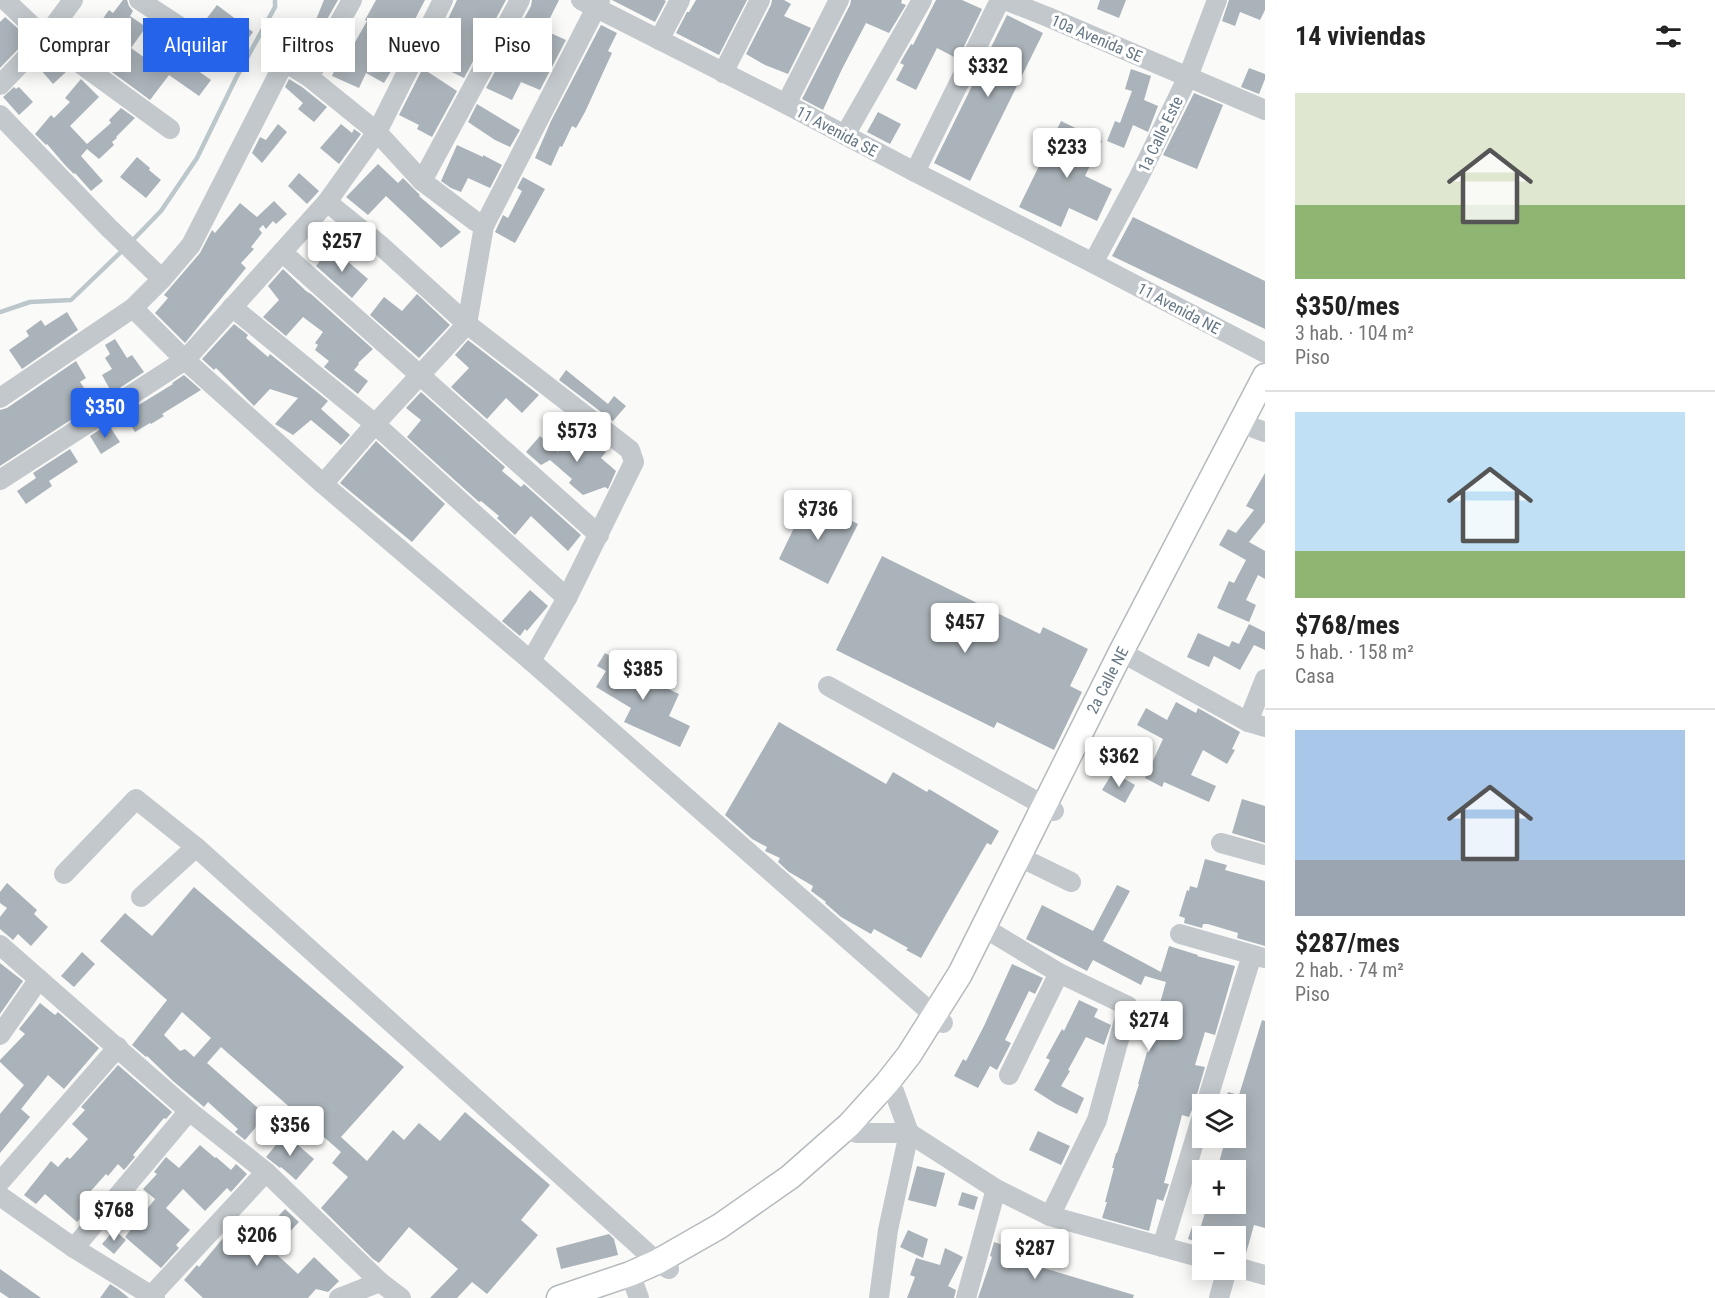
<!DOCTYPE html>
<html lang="es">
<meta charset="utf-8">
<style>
body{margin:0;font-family:"Roboto Condensed",sans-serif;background:#f6f6f6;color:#222;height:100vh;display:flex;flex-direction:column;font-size:22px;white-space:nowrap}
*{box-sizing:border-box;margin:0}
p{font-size:20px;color:#767676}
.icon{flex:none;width:33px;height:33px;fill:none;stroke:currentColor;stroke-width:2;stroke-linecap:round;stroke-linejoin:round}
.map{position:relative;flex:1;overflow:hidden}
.sheet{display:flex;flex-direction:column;background:#fff;width:450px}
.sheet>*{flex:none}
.hud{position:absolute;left:18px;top:18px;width:570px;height:54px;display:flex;gap:12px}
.buttons{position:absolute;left:1192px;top:1094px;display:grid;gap:12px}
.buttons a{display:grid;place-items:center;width:54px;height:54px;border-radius:0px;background:#fff;box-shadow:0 3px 15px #0003;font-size:30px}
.price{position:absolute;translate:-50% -51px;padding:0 14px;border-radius:6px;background:#fff;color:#222;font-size:20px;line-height:39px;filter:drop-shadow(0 2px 3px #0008)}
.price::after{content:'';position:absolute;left:50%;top:36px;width:18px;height:14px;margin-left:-9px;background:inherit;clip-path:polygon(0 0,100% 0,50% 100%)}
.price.selected{background:#2563eb;color:#fff}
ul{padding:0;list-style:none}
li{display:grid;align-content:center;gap:12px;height:318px;padding:0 30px}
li+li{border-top:2px solid #e0e0e0}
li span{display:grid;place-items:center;height:186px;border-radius:0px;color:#555}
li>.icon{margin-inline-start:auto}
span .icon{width:108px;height:108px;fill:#fffc;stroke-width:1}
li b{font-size:26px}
h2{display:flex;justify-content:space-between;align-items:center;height:72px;padding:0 30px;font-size:26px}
.pill{padding:0 21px;border-radius:0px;background:#fff;box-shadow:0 3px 15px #0003;font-size:21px;line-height:54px}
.pill.selected{background:#2563eb;color:#fff}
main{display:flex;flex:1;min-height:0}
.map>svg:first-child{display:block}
</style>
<main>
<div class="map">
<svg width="1265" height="1298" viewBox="0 0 1265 1298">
<rect width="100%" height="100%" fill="#fafaf8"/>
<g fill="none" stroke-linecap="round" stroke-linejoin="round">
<g stroke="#bbc7cb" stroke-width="4.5">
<polyline points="130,243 161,211 197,158 236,78 275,7 275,0"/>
<polyline points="0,312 30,302 71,300 124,249"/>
</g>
</g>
<g fill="#aab3b9" fill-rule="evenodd">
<polygon points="123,0 127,0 129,6 133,11 130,16 146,27 131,48 155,65 169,47 182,56 180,58 211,80 199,96 169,75 150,100 97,61 83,47 109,10 113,13"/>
<polygon points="324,0 338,0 313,44 306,42 311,26 313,27"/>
<polygon points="376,0 425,0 412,25 415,26 411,36 391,67 393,68 384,83 366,73 359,88 332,76 339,60 341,61 351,42 354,44 367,21 365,20"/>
<polygon points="457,0 506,0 464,78 433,63 428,72 457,91 432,137 417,129 419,125 399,115 428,58 429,59"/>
<polygon points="532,0 559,0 544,30 566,40 540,90 521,82 512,100 486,88 531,6"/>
<polygon points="612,0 664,0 666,1 655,22"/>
<polygon points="696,0 747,0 719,55 676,33 687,12 689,12"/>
<polygon points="772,0 784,0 791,4 784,16 811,28 788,74 765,65 746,54 771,5"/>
<polygon points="851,0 902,0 901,3 906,5 889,33 866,23 842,69 823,110 802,99 850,5"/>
<polygon points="936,0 962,0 982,9 958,59 937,48 916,90 896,80 904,65 900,63 911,44 913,45"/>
<polygon points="1100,0 1126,0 1119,18 1097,9"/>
<polygon points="1229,0 1265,0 1265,10 1260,20 1240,12 1235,26 1222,21"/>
<polygon points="217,5 253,32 233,59 225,52 225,44 221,39 201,26"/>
<polygon points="1007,15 1043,33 970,181 934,163"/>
<polygon points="5,17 23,33 22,35 27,40 0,68 0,22"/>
<polygon points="601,25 617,33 608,51 612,53 585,112 576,128 572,126 562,147 560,146 551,166 535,158 551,121"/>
<polygon points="52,58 66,72 53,84 40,69"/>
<polygon points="1249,68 1265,74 1265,79 1259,94 1241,87"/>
<polygon points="1131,69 1151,76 1144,100 1158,106 1148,132 1133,125 1124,148 1107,141 1115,121 1120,123 1132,91 1125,89"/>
<polygon points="81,79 99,97 70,126 87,144 111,123 109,120 121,108 135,118 116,137 117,138 112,142 114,145 99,159 87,149 81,156 103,181 91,191 75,173 74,174 65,165 47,144 46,145 35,134 51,115 54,118 70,102 65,98"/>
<polygon points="289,79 302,87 327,107 314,122 298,109 303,103 285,87"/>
<polygon points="14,87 16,89 19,87 33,102 19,115 3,97"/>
<polygon points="1194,93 1223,105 1197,169 1163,155"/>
<polygon points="477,104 520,130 510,147 495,140 468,122"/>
<polygon points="878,112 901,124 890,144 867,132"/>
<polygon points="1061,121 1102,141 1085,176 1112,189 1097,221 1069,208 1061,227 1019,207"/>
<polygon points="278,124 287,132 262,163 252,153 260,137 266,140"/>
<polygon points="341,124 352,133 354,129 361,134 339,164 320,148"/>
<polygon points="457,145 483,157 483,155 502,165 490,188 468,178 461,192 451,188 441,181"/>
<polygon points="137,157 150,168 149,170 161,180 146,198 120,177"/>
<polygon points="378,164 398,183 403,178 420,195 419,196 461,232 441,248 386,196 368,215 346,197"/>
<polygon points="299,173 319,191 307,204 288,186"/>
<polygon points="523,177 545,189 515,243 495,232 503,215 508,218 522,191 517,188"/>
<polygon points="274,201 287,214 276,224 273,221 266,229 263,225 259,229 262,233 251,247 254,249 241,263 246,268 185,343 155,313 168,298 164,295 200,253 212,230 215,233 240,203 257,217"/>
<polygon points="1133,217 1265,281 1265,329 1112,256"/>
<polygon points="331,247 368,279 352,298 316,266"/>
<polygon points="283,269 306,291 311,294 373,349 358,363 359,364 354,370 368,381 358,394 324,367 329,361 315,350 318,345 315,343 323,332 303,317 286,336 263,317 279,300 268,286"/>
<polygon points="417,294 450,325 419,358 370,315 384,297 402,311"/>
<polygon points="67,312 78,330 22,369 9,350 29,336 26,331 41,320 45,326"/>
<polygon points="234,324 248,335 246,338 268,357 270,354 328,401 321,409 350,435 341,445 311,420 293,435 275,424 298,398 270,389 254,406 216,368 214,370 202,359"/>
<polygon points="115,339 127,358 132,355 144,372 112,393 102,375 112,369 105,358 110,354 105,345"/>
<polygon points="468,340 539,395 522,413 506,398 487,419 451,387 469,368 455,355"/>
<polygon points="76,361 86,378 80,382 95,404 0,466 0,410 7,408"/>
<polygon points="566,370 608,404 614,396 626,406 613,421 559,380"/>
<polygon points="184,375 201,390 162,414 164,416 151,424 150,423 135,432 124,414 173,384 172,383"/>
<polygon points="421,392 505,467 502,471 521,487 524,484 581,535 568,551 531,516 515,535 497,518 499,516 481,501 479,502 407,437 421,420 406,408"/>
<polygon points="108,424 120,442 101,454 90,436"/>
<polygon points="576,432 592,447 597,445 606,452 601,458 616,471 608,489 605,487 583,495 569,483 572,479 550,460 541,465 526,452 540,436 558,452"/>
<polygon points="376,441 445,504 412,542 340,483"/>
<polygon points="70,449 78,462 49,481 52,486 26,504 17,491 36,478 33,473"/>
<polygon points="1265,473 1265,522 1249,542 1265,551 1265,579 1258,575 1246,600 1256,605 1249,622 1217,608 1229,581 1234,583 1246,560 1219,545 1228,529 1236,533 1254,510 1246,506"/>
<polygon points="808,499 858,524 828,584 779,559"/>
<polygon points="882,556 1040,634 1043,627 1088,649 1070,686 1082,692 1054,750 997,722 994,728 836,650"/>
<polygon points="530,590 548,606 527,631 525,629 520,636 502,621"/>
<polygon points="1249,624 1265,632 1265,650 1254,645 1240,670 1214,656 1209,667 1187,657 1198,633 1229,647 1232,641 1239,644"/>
<polygon points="605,653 643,675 642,677 679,694 669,716 690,726 680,747 624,722 631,708 596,687 606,671 597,666"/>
<polygon points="1176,702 1196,713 1198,708 1240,732 1232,749 1235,750 1227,764 1203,750 1191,775 1216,786 1209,802 1164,782 1162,787 1145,778 1163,739 1137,725 1146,708 1167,720"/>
<polygon points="779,722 886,784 893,772 927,792 929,789 999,831 991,845 987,843 921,958 906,950 908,948 874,929 871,934 841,917 825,903 826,902 811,891 813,886 789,872 778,862 780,858 767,852 765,851 767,847 752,839 725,815"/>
<polygon points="1113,772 1135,785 1125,803 1102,790"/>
<polygon points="1242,799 1265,806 1265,843 1232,833"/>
<polygon points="1205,859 1227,865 1225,870 1265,881 1265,946 1237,938 1238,933 1208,924 1203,924 1202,928 1184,923 1185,918 1179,916 1187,890 1189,891 1190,886 1197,888"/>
<polygon points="7,883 37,910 34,914 48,927 31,946 18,934 13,940 0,929 0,917 7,908 0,903 0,892"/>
<polygon points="1117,885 1130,891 1103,941 1161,972 1169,946 1198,955 1197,956 1235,966 1215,1035 1205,1032 1195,1065 1205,1067 1194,1105 1189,1117 1182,1115 1164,1183 1169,1184 1163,1201 1157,1199 1149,1231 1102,1218 1107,1202 1105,1202 1114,1168 1112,1168 1116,1153 1117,1153 1139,1084 1138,1084 1147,1052 1149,1052 1158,1017 1156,1017 1166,982 1145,976 1141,985 1093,960 1087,971 1026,939 1042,905 1093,931"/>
<path d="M194,887L404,1067L341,1137L367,1161L393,1130L404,1140L419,1123L440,1141L465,1112L550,1185L521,1220L538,1235L487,1294L472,1282L457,1298H430L458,1269L409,1227L379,1263L373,1259L321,1208L348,1177L332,1163L341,1152L221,1047L207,1063L266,1115L245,1140L235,1132L238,1129L208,1102L204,1107L173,1081L147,1056L146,1057L132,1045L167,1000L100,941L125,913L152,936ZM182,1012L211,1038L194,1057L185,1049L180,1051L164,1035Z"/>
<polygon points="82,952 95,964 74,987 61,976"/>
<polygon points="0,963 23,981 0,1014"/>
<polygon points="1012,964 1043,978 1035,994 1029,991 1005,1040 1011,1043 997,1070 990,1066 978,1088 954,1076 963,1059 966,1061 984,1026"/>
<polygon points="1079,1000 1098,1009 1094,1017 1111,1025 1104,1045 1086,1037 1068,1070 1070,1071 1061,1086 1084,1098 1077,1114 1056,1104 1034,1090 1050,1060 1046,1058 1062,1029 1064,1031"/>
<polygon points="40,1003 55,1015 58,1012 99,1048 64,1089 48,1075 21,1109 30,1117 0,1153 0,1114 24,1085 0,1062 0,1060 25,1034 19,1029"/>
<polygon points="1262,1020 1265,1021 1265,1228 1254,1225 1245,1257 1236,1255 1236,1236 1203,1236 1203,1244 1188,1239 1192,1227 1200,1229 1208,1203 1236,1203 1236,1170 1217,1170 1226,1137 1236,1137 1236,1104 1224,1104 1228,1092 1239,1095"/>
<polygon points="118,1065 172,1112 166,1119 164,1118 133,1155 135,1157 124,1170 118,1164 108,1176 106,1174 89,1193 97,1200 77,1222 45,1194 36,1204 24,1195 51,1161 58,1167 67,1157 70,1159 88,1139 72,1124 85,1110 81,1107"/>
<polygon points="1038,1131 1070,1146 1061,1165 1029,1150"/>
<polygon points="285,1134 314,1159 296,1180 281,1167 280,1168 266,1157"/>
<polygon points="200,1145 215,1158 216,1157 231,1170 236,1164 247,1174 231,1192 227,1188 205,1211 183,1189 166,1208 190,1230 176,1245 179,1248 161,1268 125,1237 155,1199 143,1189 157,1174 154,1172 166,1157 179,1168"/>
<polygon points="917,1166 945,1173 936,1207 908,1200"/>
<polygon points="962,1192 978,1197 974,1210 958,1205"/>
<polygon points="285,1209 299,1222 272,1250 298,1274 314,1257 339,1281 328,1292 316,1289 308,1298 203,1298 184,1280 197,1265 199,1267 239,1219 259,1237"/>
<polygon points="114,1230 126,1240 114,1254 102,1244"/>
<polygon points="908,1230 928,1239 923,1258 900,1247"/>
<polygon points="609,1234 614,1239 618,1255 561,1269 556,1248"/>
<polygon points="994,1242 1033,1255 1030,1264 1134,1295 1133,1298 978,1298 992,1257 990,1256"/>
<polygon points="945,1248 963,1257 948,1286 956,1290 954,1298 907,1298 915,1277 910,1275 916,1258 940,1265"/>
<polygon points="0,1269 41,1298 9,1298 0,1292"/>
<polygon points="110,1284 118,1289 129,1298 100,1298"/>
</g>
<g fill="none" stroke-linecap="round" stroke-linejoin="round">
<defs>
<polyline id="major" points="559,1298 630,1274 657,1262 720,1226 790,1177 849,1125 887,1083 909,1055 960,974 1121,652 1265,376"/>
</defs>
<use href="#major" stroke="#b5babe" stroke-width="27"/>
<g stroke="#c3c8cc" stroke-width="20">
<polyline points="5,0 45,38 170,129"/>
<polyline points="139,0 214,49"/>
<polyline points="581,0 786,104 915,172 1093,263 1265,353"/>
<polyline points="1005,0 1048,17 1265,110"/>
<polyline points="659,40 680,0"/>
<polyline points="723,73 760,0"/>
<polyline points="309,77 352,0"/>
<polyline points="0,85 45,38 73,0"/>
<polyline points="786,104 839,0"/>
<polyline points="0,115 108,227 162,279"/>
<polyline points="845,135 922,0"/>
<polyline points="915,172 1000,0"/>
<polyline points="422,181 520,0"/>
<polyline points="327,202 379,244 467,324 630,450 634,462 567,598 531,661"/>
<polyline points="282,252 599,535"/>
<polyline points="1093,263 1138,179 1188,77 1217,0"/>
<polyline points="232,307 375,424 567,598"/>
<polyline points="133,308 185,360 323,484 531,661 943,1023"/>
<polyline points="0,398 133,308 162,279 191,245 281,69 286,65 293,67 309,77 377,132 422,181 475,221 484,226"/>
<polyline points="1254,428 1265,432"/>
<polyline points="0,480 185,360 327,202 377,132 443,0"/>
<polyline points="323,484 375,424 467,324 484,226 600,0"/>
<polyline points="1121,652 1248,722 1265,727"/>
<polyline points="828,686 1054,811"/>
<polyline points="1248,722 1265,679"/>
<polyline points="1221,843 1265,855"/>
<polyline points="1028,861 1071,882"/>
<polyline points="64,874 136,799 196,847"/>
<polyline points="141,897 196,847 634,1241 657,1262 669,1269"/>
<polyline points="983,927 1059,973 1128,1006 1097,1120 1050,1216"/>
<polyline points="1180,934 1264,958"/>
<polyline points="0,945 189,1111 266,1172 380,1282 401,1298"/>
<polyline points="0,1035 39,979"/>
<polyline points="1009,1075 1059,973"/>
<polyline points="1206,1104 1252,955"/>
<polyline points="856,1133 909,1133 996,1189 1050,1216 1203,1258"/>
<polyline points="0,1182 118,1047"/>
<polyline points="0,1196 74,1248 155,1298"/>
<polyline points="1162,1247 1203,1113"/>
<polyline points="74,1248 189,1111"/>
<polyline points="1236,1267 1265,1275"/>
<polyline points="630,1274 639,1298"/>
<polyline points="149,1298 266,1172"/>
<polyline points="339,1298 380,1282"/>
<polyline points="879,1298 888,1230 909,1133 894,1091"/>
<polyline points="966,1298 996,1189"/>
<polyline points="1219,1298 1227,1269"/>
</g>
<use href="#major" stroke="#fff" stroke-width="24"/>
</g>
<g text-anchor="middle" stroke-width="6" stroke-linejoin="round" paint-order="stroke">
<g font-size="16" fill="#657683" stroke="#fff">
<text transform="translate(1097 38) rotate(23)" y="6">10a Avenida SE</text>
<text transform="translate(837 131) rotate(28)" y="6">11 Avenida SE</text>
<text transform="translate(1160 134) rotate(-64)" y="6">1a Calle Este</text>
<text transform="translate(1179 308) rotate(28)" y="6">11 Avenida NE</text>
<text transform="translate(1107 680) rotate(-63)" y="6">2a Calle NE</text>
</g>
</g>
</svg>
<div class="buttons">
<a><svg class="icon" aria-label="layers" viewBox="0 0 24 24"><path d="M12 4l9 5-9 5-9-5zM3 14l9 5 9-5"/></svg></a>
<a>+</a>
<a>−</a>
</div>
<b class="price" style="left:988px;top:98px">$332</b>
<b class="price" style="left:1067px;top:179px">$233</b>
<b class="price" style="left:342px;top:273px">$257</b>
<b class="price selected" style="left:105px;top:439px">$350</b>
<b class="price" style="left:577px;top:463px">$573</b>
<b class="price" style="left:818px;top:541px">$736</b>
<b class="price" style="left:965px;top:654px">$457</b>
<b class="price" style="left:643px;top:701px">$385</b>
<b class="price" style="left:1119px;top:788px">$362</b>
<b class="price" style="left:1149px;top:1052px">$274</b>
<b class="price" style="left:290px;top:1157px">$356</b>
<b class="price" style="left:114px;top:1242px">$768</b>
<b class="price" style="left:257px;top:1267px">$206</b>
<b class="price" style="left:1035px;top:1280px">$287</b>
<div class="hud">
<a class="pill">Comprar</a>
<a class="pill selected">Alquilar</a>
<a class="pill">Filtros</a>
<a class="pill">Nuevo</a>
<a class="pill">Piso</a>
</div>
</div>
<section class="sheet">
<h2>14 viviendas<svg class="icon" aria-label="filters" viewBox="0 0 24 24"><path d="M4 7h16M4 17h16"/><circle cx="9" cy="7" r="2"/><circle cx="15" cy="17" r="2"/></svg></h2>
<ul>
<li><span style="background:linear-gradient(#dfe7d0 60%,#8fb573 0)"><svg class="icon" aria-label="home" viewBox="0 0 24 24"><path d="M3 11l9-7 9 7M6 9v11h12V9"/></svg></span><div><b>$350/mes</b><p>3 hab. · 104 m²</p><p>Piso</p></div></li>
<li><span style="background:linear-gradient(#bfe0f5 75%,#8fb573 0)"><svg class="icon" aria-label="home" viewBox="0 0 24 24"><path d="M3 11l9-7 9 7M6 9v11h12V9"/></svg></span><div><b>$768/mes</b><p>5 hab. · 158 m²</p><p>Casa</p></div></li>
<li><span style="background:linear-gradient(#a9c7e8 70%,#9aa5b1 0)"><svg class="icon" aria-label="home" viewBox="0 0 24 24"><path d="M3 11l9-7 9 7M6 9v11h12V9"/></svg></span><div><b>$287/mes</b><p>2 hab. · 74 m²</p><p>Piso</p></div></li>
</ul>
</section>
</main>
